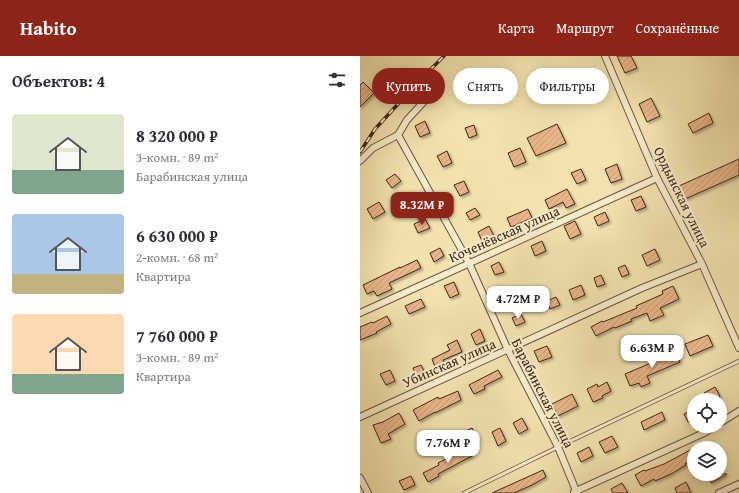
<!DOCTYPE html>
<html lang="ru">
<meta charset="utf-8">
<style>
body{margin:0;font-family:"Gentium Book Plus",serif;background:#f2f2f3;color:#2b2b33;height:100vh;display:flex;flex-direction:column;font-size:15px;white-space:nowrap}
*{box-sizing:border-box;margin:0}
p{font-size:13px;color:#7c7c81}
.icon{flex:none;width:22px;height:22px;fill:none;stroke:currentColor;stroke-width:2;stroke-linecap:round;stroke-linejoin:round}
.map{position:relative;flex:1;overflow:hidden}
.drawer{display:flex;flex-direction:column;background:#fff;width:360px}
.drawer>*{flex:none}
.top-card{position:absolute;left:12px;top:12px;width:307px;height:36px;display:flex;gap:8px}
.controls{position:absolute;left:327px;top:337px;display:grid;gap:8px}
.controls a{display:grid;place-items:center;width:40px;height:40px;border-radius:50%;background:#fff;box-shadow:0 2px 10px #0003;font-size:20px}
.price{position:absolute;translate:-50% -34px;padding:0 9px;border-radius:8px;background:#fff;color:#222;font-size:13px;line-height:26px;filter:drop-shadow(0 1px 2px #0008)}
.price::after{content:'';position:absolute;left:50%;top:24px;width:12px;height:9px;margin-left:-6px;background:inherit;clip-path:polygon(0 0,100% 0,50% 100%)}
.price.selected{background:#8f2418;color:#fff}
ul{padding:0;list-style:none}
li{display:flex;align-items:center;gap:12px;height:100px;padding:0 12px}
li span{display:grid;place-items:center;flex:none;width:112px;height:80px;border-radius:4px;color:#555}
li>.icon{margin-inline-start:auto}
span .icon{width:48px;height:48px;fill:#fffc;stroke-width:1}
li b{font-size:17px}
h2{display:flex;justify-content:space-between;align-items:center;height:48px;padding:0 12px;font-size:17px}
.chip{padding:0 14px;border-radius:18px;background:#fff;box-shadow:0 2px 10px #0003;font-size:14px;line-height:36px}
.chip.selected{background:#8f2418;color:#fff}
header{display:flex;align-items:center;gap:24px;box-sizing:border-box;height:56px;padding:0 20px;background:#8f2418;color:#fff}
header strong{font-size:19px}
nav{display:flex;gap:22px;margin-inline-start:auto;font-size:14px}
main{display:flex;flex:1;min-height:0}
.map>svg:first-child{display:block}
</style>
<header>
<strong>Habito</strong>
<nav><a>Карта</a><a>Маршрут</a><a>Сохранённые</a></nav>
</header>
<main>
<section class="drawer">
<h2>Объектов: 4<svg class="icon" aria-label="filters" viewBox="0 0 24 24"><path d="M4 7h16M4 17h16"/><circle cx="9" cy="7" r="2"/><circle cx="15" cy="17" r="2"/></svg></h2>
<ul>
<li><span style="background:linear-gradient(#dfe7d0 70%,#7fa58c 0)"><svg class="icon" aria-label="home" viewBox="0 0 24 24"><path d="M3 11l9-7 9 7M6 9v11h12V9"/></svg></span><div><b>8 320 000 ₽</b><p>3-комн. · 89 m²</p><p>Барабинская улица</p></div></li>
<li><span style="background:linear-gradient(#a9c7e8 75%,#c2b280 0)"><svg class="icon" aria-label="home" viewBox="0 0 24 24"><path d="M3 11l9-7 9 7M6 9v11h12V9"/></svg></span><div><b>6 630 000 ₽</b><p>2-комн. · 68 m²</p><p>Квартира</p></div></li>
<li><span style="background:linear-gradient(#ffd9b3 75%,#7fa58c 0)"><svg class="icon" aria-label="home" viewBox="0 0 24 24"><path d="M3 11l9-7 9 7M6 9v11h12V9"/></svg></span><div><b>7 760 000 ₽</b><p>3-комн. · 89 m²</p><p>Квартира</p></div></li>
</ul>
</section>
<div class="map">
<svg width="379" height="437" viewBox="0 0 379 437">
<defs>
<pattern id="building-hatch" width="6" height="6" patternUnits="userSpaceOnUse"><rect width="6" height="6" fill="#e8b68a"/><path d="M-1 1l2-2M0 6l6-6M5 7l2-2" fill="none" stroke="#c89c76"/></pattern>
<filter id="shadow"><feDropShadow dx="2" dy="2" stdDeviation="1" flood-color="#0004"/></filter>
</defs>
<rect width="100%" height="100%" fill="#f1e2af"/>
<filter id="stains"><feTurbulence type="fractalNoise" baseFrequency=".005" numOctaves="4"/><feColorMatrix values="0 0 0 0 .2 0 0 0 0 .09 0 0 0 0 .02 0 0 0 .5 -.17"/></filter>
<radialGradient id="worn" r=".72"><stop offset=".6" stop-color="#630" stop-opacity="0"/><stop offset="1" stop-color="#630" stop-opacity=".3"/></radialGradient>
<g fill="url(#building-hatch)" stroke="#432412" filter="url(#shadow)">
<polygon points="257,0 271,0 277,12 265,17"/>
<polygon points="126,24 136,41 128,45 124,39 119,42 113,32"/>
<polygon points="3,26 14,37 0,51 0,29"/>
<polygon points="291,42 300,60 287,66 279,48"/>
<polygon points="349,57 353,67 333,77 328,68"/>
<polygon points="65,65 70,77 60,81 55,70"/>
<polygon points="197,68 206,87 176,100 167,82"/>
<polygon points="114,69 117,79 109,82 105,72"/>
<polygon points="160,92 166,106 154,111 148,97"/>
<polygon points="87,95 92,107 83,111 77,100"/>
<polygon points="379,103 379,119 325,143 319,130"/>
<polygon points="257,108 262,123 251,127 245,113"/>
<polygon points="221,113 226,124 217,128 211,117"/>
<polygon points="35,118 41,125 32,132 26,124"/>
<polygon points="104,125 109,136 100,140 94,129"/>
<polygon points="207,133 215,148 206,152 203,146 189,153 185,144"/>
<polygon points="281,140 286,151 276,155 271,144"/>
<polygon points="19,146 25,156 13,163 7,153"/>
<polygon points="115,152 120,159 110,164 106,157"/>
<polygon points="168,153 172,162 151,171 147,162"/>
<polygon points="245,156 249,165 238,170 234,161"/>
<polygon points="65,163 70,172 58,177 54,168"/>
<polygon points="215,165 221,178 210,183 204,170"/>
<polygon points="129,170 134,180 122,185 118,176"/>
<polygon points="182,185 186,195 175,200 171,190"/>
<polygon points="80,192 84,200 74,206 70,197"/>
<polygon points="295,193 300,204 287,210 282,199"/>
<polygon points="57,204 61,212 29,227 32,233 17,240 14,235 7,238 3,229 40,211 40,212"/>
<polygon points="139,206 144,216 135,219 131,210"/>
<polygon points="265,209 269,218 262,221 258,212"/>
<polygon points="241,219 245,228 237,231 234,222"/>
<polygon points="94,226 99,238 90,242 84,230"/>
<polygon points="221,229 225,239 213,244 209,234"/>
<polygon points="313,230 319,243 300,252 304,259 290,265 287,257 271,263 272,265 255,272 254,271 236,280 231,271 242,265 243,266 277,252 276,250 303,238 302,235"/>
<polygon points="196,241 200,249 190,253 187,245"/>
<polygon points="61,243 65,251 49,258 45,250"/>
<polygon points="161,258 165,266 156,270 152,262"/>
<polygon points="27,260 31,268 16,276 17,277 0,284 0,271 12,266 13,267"/>
<polygon points="120,273 125,285 116,289 111,278"/>
<polygon points="348,279 353,290 330,300 325,288"/>
<polygon points="97,284 102,296 83,304 84,307 75,311 72,303 90,294 87,289"/>
<polygon points="187,290 192,301 179,306 174,295"/>
<polygon points="315,294 320,306 287,320 290,327 281,331 279,327 270,330 265,318 291,307 290,302 301,298 302,300"/>
<polygon points="61,309 64,315 56,319 53,312"/>
<polygon points="30,314 35,325 26,329 20,318"/>
<polygon points="138,314 142,321 124,330 125,333 114,338 109,329"/>
<polygon points="247,326 251,335 242,340 243,342 233,346 227,333 237,328 238,331"/>
<polygon points="355,331 360,340 353,344 347,344 344,337"/>
<polygon points="98,335 101,344 75,357 75,356 59,365 53,354 78,341 79,343"/>
<polygon points="212,338 218,350 198,360 192,348"/>
<polygon points="334,353 334,363 328,366 324,358"/>
<polygon points="302,356 305,364 284,374 281,366"/>
<polygon points="39,357 45,368 28,378 31,383 21,387 13,369 23,366"/>
<polygon points="162,362 168,373 159,378 153,367"/>
<polygon points="112,372 118,382 110,386 104,376"/>
<polygon points="140,372 146,385 138,390 132,376"/>
<polygon points="252,380 258,391 245,397 239,386"/>
<polygon points="105,389 112,400 78,418 79,420 68,426 63,417 79,409 78,407 98,397 96,395"/>
<polygon points="229,391 233,400 221,406 217,397"/>
<polygon points="334,392 334,404 325,408 326,409 311,418 295,425 294,423 281,430 275,419 284,414 285,415 304,408"/>
<polygon points="183,414 186,421 172,429 154,437 132,437"/>
<polygon points="346,418 367,418 351,427"/>
<polygon points="51,420 55,429 44,434 39,425"/>
<polygon points="326,426 331,437 317,437 315,432"/>
<polygon points="262,427 268,437 253,437 251,433"/>
</g>
<g fill="none" stroke-linecap="round" stroke-linejoin="round">
<defs>
<polyline id="lane" points="104,437 198,391 379,305"/>
<g id="street">
<polyline points="245,0 297,122 342,208 379,292"/>
<polyline points="38,79 109,207 148,294 198,391 217,437"/>
<polyline points="0,105 13,92 38,79 47,64 80,28"/>
<polyline points="0,257 297,122"/>
<polyline points="0,361 282,232 342,208"/>
<polyline points="360,367 379,355"/>
<polyline points="0,422 8,437"/>
<polyline points="214,436 346,376 355,370"/>
<polyline points="359,437 379,428"/>
</g>
</defs>
<use href="#lane" stroke="#6e5439" stroke-width="4.5"/>
<use href="#street" stroke="#6e5439" stroke-width="8"/>
<use href="#lane" stroke="#f6eccb" stroke-width="3"/>
<use href="#street" stroke="#f6eccb" stroke-width="6"/>
<defs>
<polyline id="rail" points="0,96 15,73 63,21 84,0"/>
</defs>
<use href="#rail" stroke="#432412" stroke-width="3.5"/>
<use href="#rail" stroke="#f6eccb" stroke-width="2" stroke-dasharray="6" stroke-linecap="butt"/>
</g>
<g text-anchor="middle" stroke-width="4" stroke-linejoin="round" paint-order="stroke">
<g font-size="14" fill="#432412" stroke="#f6eccb">
<text transform="translate(322 141) rotate(64)" y="5">Ордынская улица</text>
<text transform="translate(144 178) rotate(-24)" y="5">Коченёвская улица</text>
<text transform="translate(89 307) rotate(-24)" y="5">Убинская улица</text>
<text transform="translate(183 337) rotate(63)" y="5">Барабинская улица</text>
</g>
</g>
<rect width="100%" height="100%" filter="url(#stains)"/>
<rect width="100%" height="100%" fill="url(#worn)"/>
</svg>
<div class="controls">
<a><svg class="icon" aria-label="locate" viewBox="0 0 24 24"><circle cx="12" cy="12" r="6"/><path d="M12 2v4M12 18v4M2 12h4M18 12h4"/></svg></a>
<a><svg class="icon" aria-label="layers" viewBox="0 0 24 24"><path d="M12 4l9 5-9 5-9-5zM3 14l9 5 9-5"/></svg></a>
</div>
<b class="price selected" style="left:62px;top:170px">8.32M ₽</b>
<b class="price" style="left:158px;top:264px">4.72M ₽</b>
<b class="price" style="left:292px;top:313px">6.63M ₽</b>
<b class="price" style="left:88px;top:408px">7.76M ₽</b>
<div class="top-card">
<a class="chip selected">Купить</a>
<a class="chip">Снять</a>
<a class="chip">Фильтры</a>
</div>
</div>
</main>
